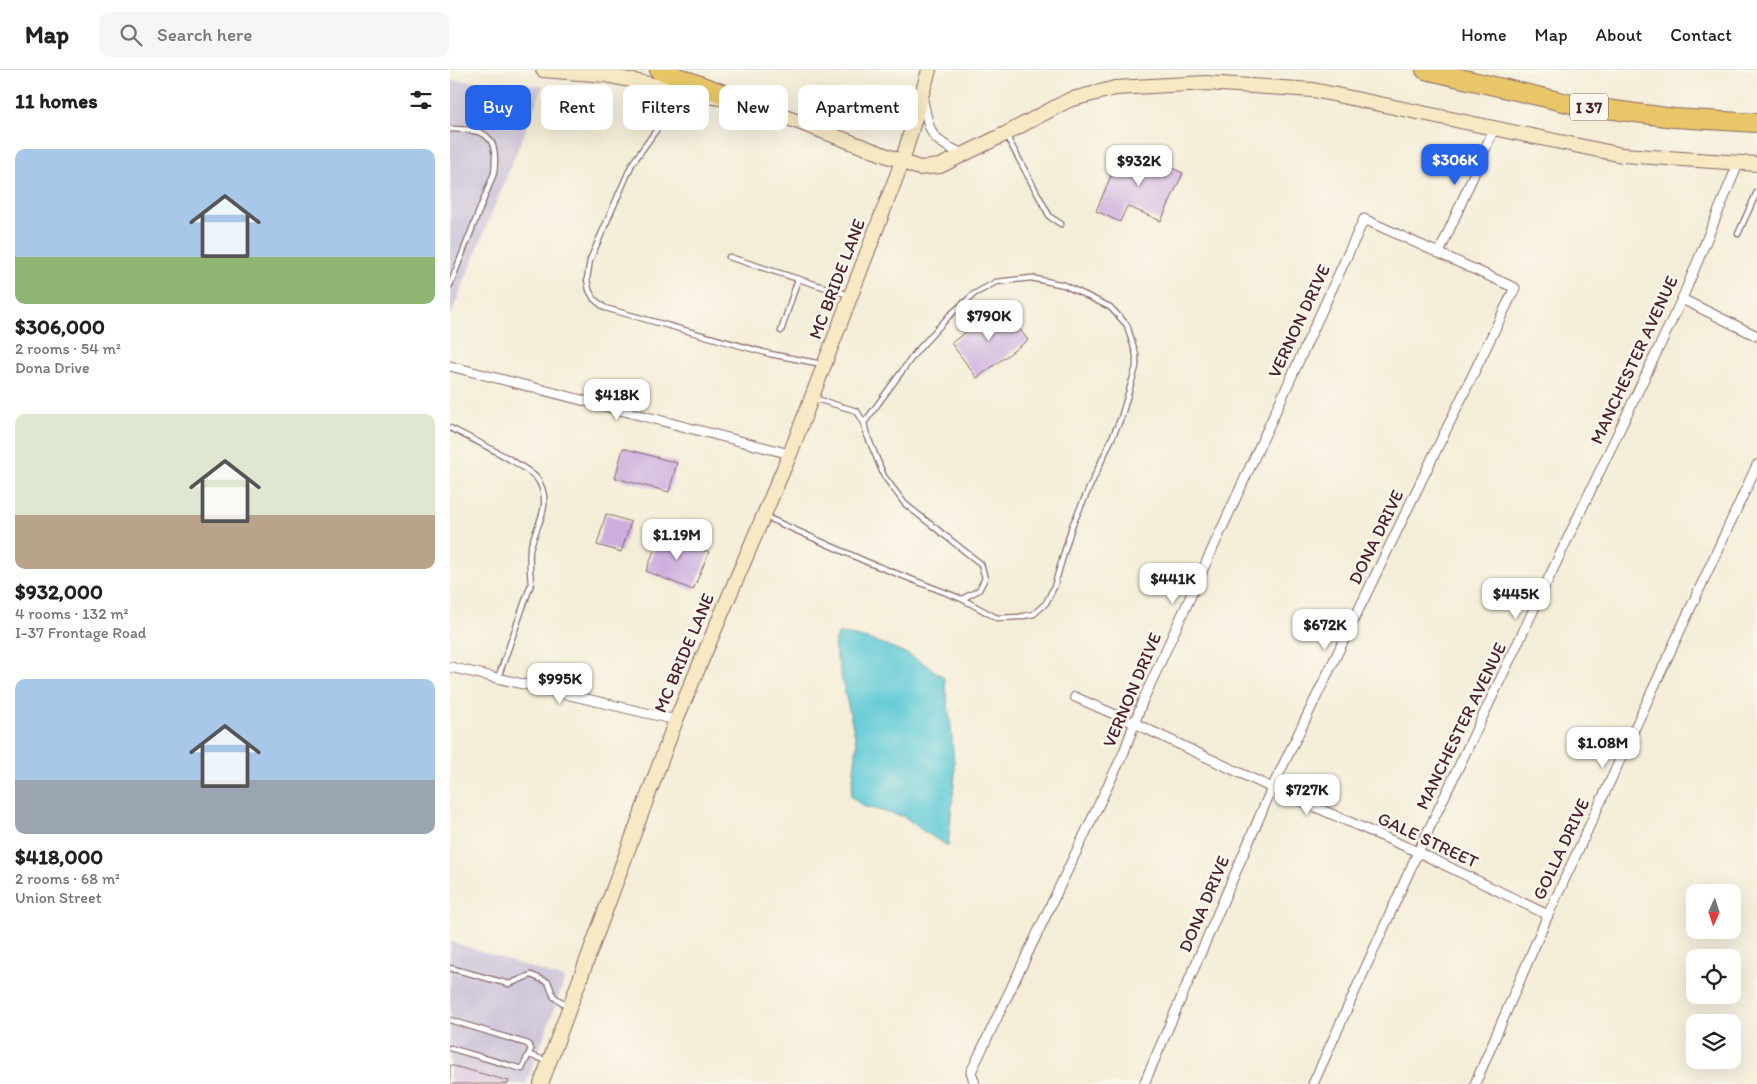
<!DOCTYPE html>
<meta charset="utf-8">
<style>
body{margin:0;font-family:Itim,sans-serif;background:#f6f6f6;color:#202124;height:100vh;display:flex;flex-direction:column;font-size:19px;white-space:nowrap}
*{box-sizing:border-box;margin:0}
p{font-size:16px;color:#757577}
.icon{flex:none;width:28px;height:28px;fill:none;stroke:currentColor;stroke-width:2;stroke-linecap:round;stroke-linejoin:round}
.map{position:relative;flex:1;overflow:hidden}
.sheet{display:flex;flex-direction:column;background:#fff;width:450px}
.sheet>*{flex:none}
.guide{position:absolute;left:15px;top:15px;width:475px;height:45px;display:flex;gap:10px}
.needle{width:32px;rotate:183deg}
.tools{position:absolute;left:1236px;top:814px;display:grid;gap:10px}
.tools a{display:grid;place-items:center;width:55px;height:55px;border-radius:10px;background:#fff;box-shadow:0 5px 20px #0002;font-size:25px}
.price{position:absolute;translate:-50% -42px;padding:0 11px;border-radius:10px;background:#fff;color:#222;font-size:16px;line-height:32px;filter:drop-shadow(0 1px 2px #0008)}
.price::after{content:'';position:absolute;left:50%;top:30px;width:15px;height:11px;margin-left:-8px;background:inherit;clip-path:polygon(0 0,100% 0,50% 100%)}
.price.active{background:#2563eb;color:#fff}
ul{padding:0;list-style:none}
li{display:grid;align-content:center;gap:10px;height:265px;padding:0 15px}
li span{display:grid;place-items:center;height:155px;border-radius:10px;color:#555}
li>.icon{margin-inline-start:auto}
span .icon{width:90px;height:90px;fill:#fffc;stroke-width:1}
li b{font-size:21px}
h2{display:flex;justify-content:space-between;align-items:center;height:60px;padding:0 15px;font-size:21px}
.tag{padding:0 18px;border-radius:10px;background:#fff;box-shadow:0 5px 20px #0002;font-size:18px;line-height:45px}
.tag.active{background:#2563eb;color:#fff}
header{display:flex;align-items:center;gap:30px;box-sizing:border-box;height:70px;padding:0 25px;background:#fff;border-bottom:1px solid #e0e0e0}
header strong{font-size:24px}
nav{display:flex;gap:28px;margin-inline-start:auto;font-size:18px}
.search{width:350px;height:45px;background:#f6f6f6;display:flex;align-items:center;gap:12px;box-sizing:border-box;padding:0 18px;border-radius:10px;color:#757577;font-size:19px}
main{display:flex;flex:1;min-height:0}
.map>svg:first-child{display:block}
</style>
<header>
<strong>Map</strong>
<div class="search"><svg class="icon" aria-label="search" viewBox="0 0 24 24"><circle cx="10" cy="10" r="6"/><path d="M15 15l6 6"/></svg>Search here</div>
<nav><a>Home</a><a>Map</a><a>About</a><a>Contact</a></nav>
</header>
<main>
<section class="sheet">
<h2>11 homes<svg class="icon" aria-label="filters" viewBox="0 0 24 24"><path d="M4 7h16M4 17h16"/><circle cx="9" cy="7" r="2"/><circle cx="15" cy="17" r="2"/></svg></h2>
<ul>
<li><span style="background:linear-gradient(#a9c7e8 70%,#8fb573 0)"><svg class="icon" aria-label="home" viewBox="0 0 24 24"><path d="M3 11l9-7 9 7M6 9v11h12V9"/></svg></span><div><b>$306,000</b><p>2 rooms · 54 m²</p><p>Dona Drive</p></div></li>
<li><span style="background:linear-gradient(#dfe7d0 65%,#b9a48a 0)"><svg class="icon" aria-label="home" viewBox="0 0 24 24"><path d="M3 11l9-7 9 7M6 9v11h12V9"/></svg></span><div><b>$932,000</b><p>4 rooms · 132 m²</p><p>I-37 Frontage Road</p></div></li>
<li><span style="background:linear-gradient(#a9c7e8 65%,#9aa5b1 0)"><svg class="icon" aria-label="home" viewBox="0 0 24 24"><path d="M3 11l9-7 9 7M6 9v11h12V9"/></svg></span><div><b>$418,000</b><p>2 rooms · 68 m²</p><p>Union Street</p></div></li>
</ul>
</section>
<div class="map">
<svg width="1307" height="1014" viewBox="0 0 1307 1014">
<rect width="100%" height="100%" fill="#fbf7ec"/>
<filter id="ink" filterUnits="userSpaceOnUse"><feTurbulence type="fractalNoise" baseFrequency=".02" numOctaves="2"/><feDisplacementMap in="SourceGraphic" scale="10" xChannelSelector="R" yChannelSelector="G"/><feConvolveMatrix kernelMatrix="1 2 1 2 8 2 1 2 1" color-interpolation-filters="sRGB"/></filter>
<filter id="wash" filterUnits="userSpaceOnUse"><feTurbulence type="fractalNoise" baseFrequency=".0096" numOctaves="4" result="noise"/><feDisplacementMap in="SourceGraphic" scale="20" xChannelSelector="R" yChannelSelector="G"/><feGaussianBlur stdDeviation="1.12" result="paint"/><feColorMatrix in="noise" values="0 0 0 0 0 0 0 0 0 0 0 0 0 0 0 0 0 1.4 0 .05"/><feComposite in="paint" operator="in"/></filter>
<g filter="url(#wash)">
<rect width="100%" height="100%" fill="#f4edd7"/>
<g fill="#c9bfd7">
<polygon points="0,10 93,16 0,247"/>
<polygon points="0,871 115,909 76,1014 0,1014"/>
</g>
<path fill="#5dc9d6" stroke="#547480" d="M389,563C427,569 464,583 494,608L501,657L505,703L498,776L473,761L455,747L412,736L401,726L407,675L384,575Z"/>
<g id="blocks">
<g fill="#ccaede">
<polygon points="674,76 733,103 711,151 677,136 670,152 646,141"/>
<polygon points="552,236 578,270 527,308 501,273"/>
<polygon points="173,378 227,393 219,422 165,408"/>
<polygon points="156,444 181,452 171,482 147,475"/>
<polygon points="211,463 259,482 243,520 196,501"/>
<polygon points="0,995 59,1011 58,1014 0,1014"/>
</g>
</g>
</g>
<g filter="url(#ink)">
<use href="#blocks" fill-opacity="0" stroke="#866767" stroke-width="1"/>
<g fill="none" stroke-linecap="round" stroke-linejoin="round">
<defs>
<g id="lane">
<polyline points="226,21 218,40 207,59 182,94 140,190 137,209 139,220 144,229 155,238 320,284 372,294"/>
<path d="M0,59C36,59 49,65 44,103L0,215"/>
<polyline points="556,65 600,147 611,154"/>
<polyline points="1288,164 1307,122"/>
<polyline points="279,187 399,225"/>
<polyline points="331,261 348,209"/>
<polyline points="414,353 466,282 499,246 524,224 546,212 581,208 614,215 660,237 677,255 686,285 686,297 671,348 622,456 604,517 596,533 584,544 569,547 547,548 512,529"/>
<path d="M0,358C18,367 79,396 88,410C93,418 95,428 94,436C92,451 83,465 80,480C79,491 80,503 81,514L48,608"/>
<polyline points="316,447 417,492 512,529 529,520 535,508 531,494 455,434 434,406 417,365 414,353 407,341 363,328"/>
<polyline points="0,898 59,914 81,905 98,912 104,927 118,936"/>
<polyline points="0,950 78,974 81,979 72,999 0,978"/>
<polyline points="79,985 98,991"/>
</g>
<g id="street">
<path d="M472,27C481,63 477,69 514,84"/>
<polyline points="989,183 1044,59"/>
<polyline points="1232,229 1307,266"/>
<polyline points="0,296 340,384"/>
<polyline points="0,597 226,650"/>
<polyline points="625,627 684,653 822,718 968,782 1098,845"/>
<polyline points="525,1014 521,1002 674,682 693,630 914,149 1065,218 822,718 694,1014"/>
<polyline points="863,1014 968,782 1232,229 1288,94"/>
<polyline points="1025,1014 1098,845 1307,395"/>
</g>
<g id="secondary">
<polyline points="93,0 155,5 268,28"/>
<polyline points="299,35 309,37 469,98 490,96 555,64 619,30 665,18 756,13 863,20 1172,85 1307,94"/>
<polyline points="91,1014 226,650 340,384 452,92 479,0"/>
</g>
<g id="highway">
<polyline points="209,0 309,37"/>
<polyline points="975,0 1126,35 1224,48 1307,53"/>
</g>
</defs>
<use href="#lane" stroke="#866767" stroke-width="7"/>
<use href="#street" stroke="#866767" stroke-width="11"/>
<use href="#secondary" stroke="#866767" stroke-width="16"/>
<use href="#highway" stroke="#866767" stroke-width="20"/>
<use href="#lane" stroke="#fff" stroke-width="4.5"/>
<use href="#street" stroke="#fff" stroke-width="9"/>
<use href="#secondary" stroke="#f6e9c3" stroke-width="14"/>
<use href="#highway" stroke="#e9c769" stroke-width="18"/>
</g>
</g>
<g text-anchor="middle" stroke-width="5" stroke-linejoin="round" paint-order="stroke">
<rect fill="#fbf7ec" stroke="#7f6065" stroke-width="1" x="1120" y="23.5" width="38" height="27" rx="4"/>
<g font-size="16" font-weight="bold" fill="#4a1f2b">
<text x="1139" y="43">I 37</text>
</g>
<g font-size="18" fill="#4a1f2b" stroke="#fbf7ec">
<text transform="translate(387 209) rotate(-69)" y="6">MC BRIDE LANE</text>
<text transform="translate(849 251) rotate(-65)" y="6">VERNON DRIVE</text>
<text transform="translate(1184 290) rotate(-65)" y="6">MANCHESTER AVENUE</text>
<text transform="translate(926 467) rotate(-64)" y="6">DONA DRIVE</text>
<text transform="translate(234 583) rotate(-67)" y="6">MC BRIDE LANE</text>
<text transform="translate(682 620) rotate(-67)" y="6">VERNON DRIVE</text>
<text transform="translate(1011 656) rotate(-64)" y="6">MANCHESTER AVENUE</text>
<text transform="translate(978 770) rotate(25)" y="6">GALE STREET</text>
<text transform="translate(1111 779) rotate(-65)" y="6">GOLLA DRIVE</text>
<text transform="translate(754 834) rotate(-67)" y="6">DONA DRIVE</text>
</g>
</g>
</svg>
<div class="tools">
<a><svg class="needle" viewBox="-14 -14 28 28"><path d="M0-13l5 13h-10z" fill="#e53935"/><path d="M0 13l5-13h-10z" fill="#757577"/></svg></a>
<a><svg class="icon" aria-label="locate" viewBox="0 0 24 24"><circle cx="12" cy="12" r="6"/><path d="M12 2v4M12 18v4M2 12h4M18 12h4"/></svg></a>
<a><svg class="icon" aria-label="layers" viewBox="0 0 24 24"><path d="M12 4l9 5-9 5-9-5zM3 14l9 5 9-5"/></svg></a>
</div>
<b class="price active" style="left:1005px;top:116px">$306K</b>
<b class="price" style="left:689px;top:117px">$932K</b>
<b class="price" style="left:539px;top:272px">$790K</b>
<b class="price" style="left:167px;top:351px">$418K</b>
<b class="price" style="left:227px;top:491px">$1.19M</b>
<b class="price" style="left:723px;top:535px">$441K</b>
<b class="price" style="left:1066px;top:550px">$445K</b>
<b class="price" style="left:875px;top:581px">$672K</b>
<b class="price" style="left:110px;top:635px">$995K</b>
<b class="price" style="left:1153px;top:699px">$1.08M</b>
<b class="price" style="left:857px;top:746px">$727K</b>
<div class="guide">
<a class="tag active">Buy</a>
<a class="tag">Rent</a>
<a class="tag">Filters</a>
<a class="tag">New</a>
<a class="tag">Apartment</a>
</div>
</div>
</main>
